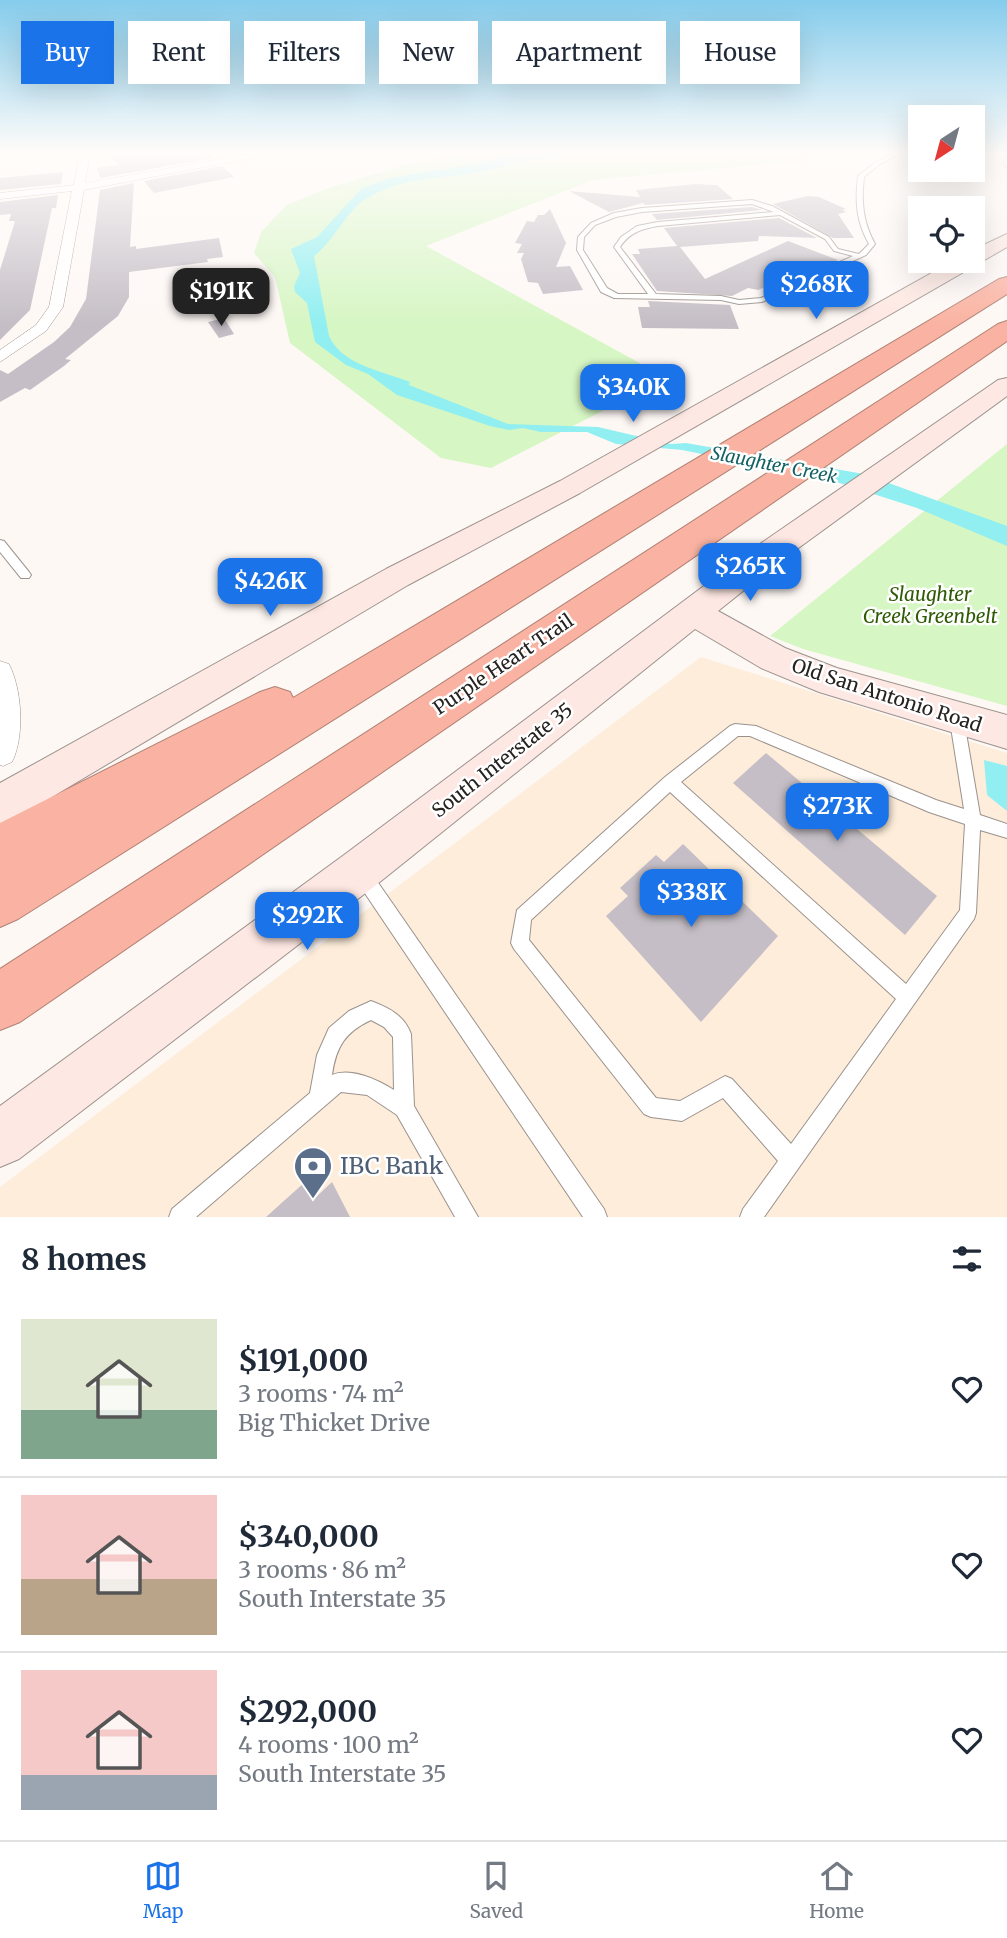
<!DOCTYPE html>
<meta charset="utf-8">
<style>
body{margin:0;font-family:Merriweather,serif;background:#f2f2f3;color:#1f2937;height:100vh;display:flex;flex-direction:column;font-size:26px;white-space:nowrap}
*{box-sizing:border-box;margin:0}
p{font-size:23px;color:#747a83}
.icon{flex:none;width:38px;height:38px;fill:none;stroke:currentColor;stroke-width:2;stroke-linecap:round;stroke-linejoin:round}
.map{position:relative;height:1217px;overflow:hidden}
.side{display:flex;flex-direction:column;background:#fff;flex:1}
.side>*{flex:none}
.hud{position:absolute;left:21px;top:21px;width:966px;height:63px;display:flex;gap:14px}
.needle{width:46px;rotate:216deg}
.fabs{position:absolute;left:908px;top:105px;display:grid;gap:14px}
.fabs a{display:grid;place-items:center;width:77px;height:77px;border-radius:0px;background:#fff;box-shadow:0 7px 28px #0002;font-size:35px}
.price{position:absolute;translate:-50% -60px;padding:0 16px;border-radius:14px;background:#1a73e8;color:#fff;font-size:23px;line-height:46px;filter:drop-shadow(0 2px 4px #0008)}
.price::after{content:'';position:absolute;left:50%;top:42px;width:21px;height:16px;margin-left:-10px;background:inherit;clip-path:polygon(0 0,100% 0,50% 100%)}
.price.on{background:#222;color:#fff}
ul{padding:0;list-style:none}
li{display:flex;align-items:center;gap:21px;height:175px;padding:0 21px}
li+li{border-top:2px solid #e0e1e3}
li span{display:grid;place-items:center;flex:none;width:196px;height:140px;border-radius:0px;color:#555}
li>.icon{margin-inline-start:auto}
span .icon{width:84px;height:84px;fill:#fffc;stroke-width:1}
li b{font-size:30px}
h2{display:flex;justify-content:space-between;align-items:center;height:84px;padding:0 21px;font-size:30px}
.tag{padding:0 24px;border-radius:0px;background:#fff;box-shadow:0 7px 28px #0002;font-size:24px;line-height:63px}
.tag.on{background:#1a73e8;color:#fff}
.dock{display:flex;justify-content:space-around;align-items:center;height:98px;border-top:2px solid #e0e1e3;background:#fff;font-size:19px;color:#747a83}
.dock a{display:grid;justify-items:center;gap:4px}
.dock .on{color:#1a73e8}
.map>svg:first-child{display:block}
</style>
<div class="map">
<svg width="1007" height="1217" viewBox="0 0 1007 1217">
<rect width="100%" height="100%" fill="#fef8f5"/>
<polygon fill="#fdedda" points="701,657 1007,753 1007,1217 0,1217 0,1187"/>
<g fill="#d6f6c4">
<polygon points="469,153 815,153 801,161 593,180 426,246 667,378 491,468 441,458 290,343 275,277 254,253 261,232 287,205 328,188 411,163"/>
<polygon points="1007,444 1007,706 803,649 770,636"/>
</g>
<g fill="#91eff1">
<path d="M520,153H569C539,157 512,165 484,171C440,180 404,175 364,200C347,211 333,242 314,256L329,336C342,365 382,371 410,382L409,385L508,424L598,427L671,444L686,443L864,474L1007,526V546L917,508L827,479L682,450L616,444L587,432H541L523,428L509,430L490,426L397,395L368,374L346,365L315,342L307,303L295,292L294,286L300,273L291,249L317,237L362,188L390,178L474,164Z"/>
<polygon points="984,760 1007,766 1007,811 987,795"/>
</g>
<g fill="#c5bec6">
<polygon points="108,153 209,153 213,158 100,178 97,168 119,165"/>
<polygon points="222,166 234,177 154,193 144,181"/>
<polygon points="63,172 61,184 0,190 0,178"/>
<polygon points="134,183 130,247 136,246 136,249 219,238 223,257 207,259 208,262 129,272 129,297 118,316 65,359 71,360 64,366 30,390 25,388 0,402 0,370 8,374 54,342 70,327 86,299 100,190"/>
<polygon points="696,184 717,185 733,199 645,205 643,203 609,212 569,191 640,197 636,190"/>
<polygon points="58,195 56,208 52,208 30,310 0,340 0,270 15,221 9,221 11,214 0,215 0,202"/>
<polygon points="808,196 819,197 846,209 842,210 846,212 838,214 854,238 833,238 773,204"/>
<polygon points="752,207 762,210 657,220 652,214"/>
<polygon points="550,209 566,243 556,267 570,266 583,290 543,294 538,283 528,282 521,259 524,253 517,253 522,244 515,243 527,221 534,222 538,215 544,215"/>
<polygon points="779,218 817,238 759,236 758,241 680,247 705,279 788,241 838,260 771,290 765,287 758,290 748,288 732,296 657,291 632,254 640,254 638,249 677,246 664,228"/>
<polygon points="833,273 846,278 823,289 809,284"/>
<polygon points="648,301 730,305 739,329 642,328 638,307 650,307"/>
<polygon points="224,318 234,334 219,338 208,322"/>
<polygon points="766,753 937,896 905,935 733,783"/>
<polygon points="683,844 778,936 701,1022 606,916 628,896 620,888 656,855 664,862"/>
<polygon points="305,1182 314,1199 332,1182 350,1217 266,1217"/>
</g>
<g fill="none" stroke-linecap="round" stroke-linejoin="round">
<defs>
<g id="lane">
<path d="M894,153H901L880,164L864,177C861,202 863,222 875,244L866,255L762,302L739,304L721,300L614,298L601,292L577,250L578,237L591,223L614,213L642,208L752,200L772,206L829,237L838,249L859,254L869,244C856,221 855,201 858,176L876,162ZM752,204L774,212L658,222L637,226L621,237L614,247L648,294H618L607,288L583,250L584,237L595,225L616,217L642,212ZM780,215L825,239L834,251L853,256L761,298L739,300L721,296L656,294L620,247C630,232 642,229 658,226Z"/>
<polygon points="1007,158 1007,167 1004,165 1004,160"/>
<polygon points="0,540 4,541 29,572 31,575 29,578 21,578 0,552"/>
<path d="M957,715L962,717L964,721L980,815L1007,824V838L980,830L976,913L974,919L764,1217H740L743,1209L778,1161L723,1098L682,1121L651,1117L644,1114L514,949L511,943L517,910L665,777L730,726L735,724L756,726L936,800L964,809L950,721L952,717ZM738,736H750L929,812L965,824L960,910L906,984L681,782ZM670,792L896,999L791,1144L732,1079L725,1076L680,1101L656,1098L529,940L531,920Z"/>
<polygon points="364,869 370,871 604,1209 607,1217 583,1217 358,883 356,877 358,871"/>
<path d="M371,1001C389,1008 404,1015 411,1034L414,1106L478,1217H455L397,1115L367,1095L341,1092L196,1217H169L172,1209L310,1093L317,1055L329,1028L349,1011ZM371,1020L384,1027L393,1037L394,1090C378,1080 351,1067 332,1075C336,1047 345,1032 371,1020Z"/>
</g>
<g id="street">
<polygon points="255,153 278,153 84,190 63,307 46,331 0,362 0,350 36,325 49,307 72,191 0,199 0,193 74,185 79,158 84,155 89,158 85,183"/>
<path d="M0,661L9,664C22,690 25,736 12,762L3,766L0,765Z"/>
</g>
<g id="secondary">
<polygon points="1007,234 1007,247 580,493 408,585 15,819 0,824 0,783 386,569 560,481 953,261 973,261 973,250"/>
<polygon points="1007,378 1007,396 782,560 718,611 785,648 837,668 1007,715 1007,749 819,692 761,668 695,629 376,885 19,1159 0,1167 0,1106 344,855 760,544 998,380"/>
</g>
<g id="highway">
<polygon points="1007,277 1007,294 18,919 0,927 0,823 260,692 275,687 290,692 293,698 999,279"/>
<polygon points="1007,321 1007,341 20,1022 0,1030 0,969 998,324"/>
</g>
</defs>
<use href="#lane" stroke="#9b928d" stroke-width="2"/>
<use href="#street" stroke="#9b928d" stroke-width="1"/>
<use href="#secondary" stroke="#9b928d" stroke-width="2"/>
<use href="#highway" stroke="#b08074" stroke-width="2"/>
<use href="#lane" fill="#fff" fill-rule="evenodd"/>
<use href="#street" fill="#fff" fill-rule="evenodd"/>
<use href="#secondary" fill="#fee8e3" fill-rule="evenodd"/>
<use href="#highway" fill="#fab3a2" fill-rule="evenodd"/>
</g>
<linearGradient id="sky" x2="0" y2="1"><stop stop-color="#85ccec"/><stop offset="0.47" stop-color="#fffcfa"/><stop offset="1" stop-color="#fffcfa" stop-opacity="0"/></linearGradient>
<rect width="1007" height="324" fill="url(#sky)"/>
<defs>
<symbol id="bank-pin" viewBox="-11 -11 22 30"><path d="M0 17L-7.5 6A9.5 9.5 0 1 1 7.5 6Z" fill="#5c6f8a" stroke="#fff"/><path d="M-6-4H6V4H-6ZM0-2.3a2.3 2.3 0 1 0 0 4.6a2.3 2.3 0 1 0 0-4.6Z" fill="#fff"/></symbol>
</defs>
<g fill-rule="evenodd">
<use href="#bank-pin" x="291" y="1144" width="44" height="60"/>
</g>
<g text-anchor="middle" stroke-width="5" stroke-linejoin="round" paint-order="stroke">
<g font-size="18" font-style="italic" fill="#126264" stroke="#fff">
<text transform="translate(774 465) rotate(11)" y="6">Slaughter Creek</text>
</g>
<g font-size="19" font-style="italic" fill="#2f5b04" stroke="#fff">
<text x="930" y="601">Slaughter<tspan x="930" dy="22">Creek Greenbelt</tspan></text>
</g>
<g font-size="19" fill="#262220" stroke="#fff">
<text transform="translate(503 664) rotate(-34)" y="7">Purple Heart Trail</text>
<text transform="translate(887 695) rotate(18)" y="7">Old San Antonio Road</text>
<text transform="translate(502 760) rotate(-38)" y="7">South Interstate 35</text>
</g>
<g font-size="23" fill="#4e5e75" stroke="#fff" text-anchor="start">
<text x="340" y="1174">IBC Bank</text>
</g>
</g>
</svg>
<div class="fabs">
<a><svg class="needle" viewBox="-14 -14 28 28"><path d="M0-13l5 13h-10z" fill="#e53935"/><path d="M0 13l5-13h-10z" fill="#747a83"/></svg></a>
<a><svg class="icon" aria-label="locate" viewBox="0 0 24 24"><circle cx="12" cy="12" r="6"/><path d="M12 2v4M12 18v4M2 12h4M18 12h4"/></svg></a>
</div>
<b class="price" style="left:816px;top:321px">$268K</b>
<b class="price on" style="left:221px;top:328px">$191K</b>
<b class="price" style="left:633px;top:424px">$340K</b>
<b class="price" style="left:750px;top:603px">$265K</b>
<b class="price" style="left:270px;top:618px">$426K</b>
<b class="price" style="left:837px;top:843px">$273K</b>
<b class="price" style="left:691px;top:929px">$338K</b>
<b class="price" style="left:307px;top:952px">$292K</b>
<div class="hud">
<a class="tag on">Buy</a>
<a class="tag">Rent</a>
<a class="tag">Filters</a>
<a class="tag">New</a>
<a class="tag">Apartment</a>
<a class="tag">House</a>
</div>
</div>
<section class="side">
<h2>8 homes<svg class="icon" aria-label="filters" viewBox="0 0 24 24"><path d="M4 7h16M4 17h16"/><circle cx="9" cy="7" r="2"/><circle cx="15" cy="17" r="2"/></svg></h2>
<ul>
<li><span style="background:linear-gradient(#dfe7d0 65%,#7fa58c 0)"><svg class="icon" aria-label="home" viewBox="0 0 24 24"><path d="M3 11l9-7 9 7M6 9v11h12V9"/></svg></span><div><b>$191,000</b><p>3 rooms · 74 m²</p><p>Big Thicket Drive</p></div><svg class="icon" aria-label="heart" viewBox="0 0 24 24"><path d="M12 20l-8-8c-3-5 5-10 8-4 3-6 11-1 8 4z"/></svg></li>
<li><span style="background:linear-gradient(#f6c9c9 60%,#b9a48a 0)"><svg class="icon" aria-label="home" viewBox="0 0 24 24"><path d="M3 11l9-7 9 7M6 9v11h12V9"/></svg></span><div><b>$340,000</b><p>3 rooms · 86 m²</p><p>South Interstate 35</p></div><svg class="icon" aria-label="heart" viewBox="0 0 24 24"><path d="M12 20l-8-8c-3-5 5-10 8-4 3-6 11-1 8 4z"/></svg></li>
<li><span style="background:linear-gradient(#f6c9c9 75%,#9aa5b1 0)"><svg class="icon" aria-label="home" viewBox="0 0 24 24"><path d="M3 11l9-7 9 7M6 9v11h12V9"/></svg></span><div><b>$292,000</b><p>4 rooms · 100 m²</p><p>South Interstate 35</p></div><svg class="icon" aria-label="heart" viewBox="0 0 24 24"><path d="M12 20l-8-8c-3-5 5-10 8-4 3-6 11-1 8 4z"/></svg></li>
</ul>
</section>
<nav class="dock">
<a class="on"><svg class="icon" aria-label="map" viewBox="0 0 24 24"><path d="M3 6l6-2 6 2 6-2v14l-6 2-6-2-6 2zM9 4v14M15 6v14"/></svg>Map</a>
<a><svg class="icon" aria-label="saved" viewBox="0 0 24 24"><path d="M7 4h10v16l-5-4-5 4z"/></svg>Saved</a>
<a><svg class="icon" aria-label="home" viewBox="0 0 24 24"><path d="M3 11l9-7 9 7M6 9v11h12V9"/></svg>Home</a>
</nav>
